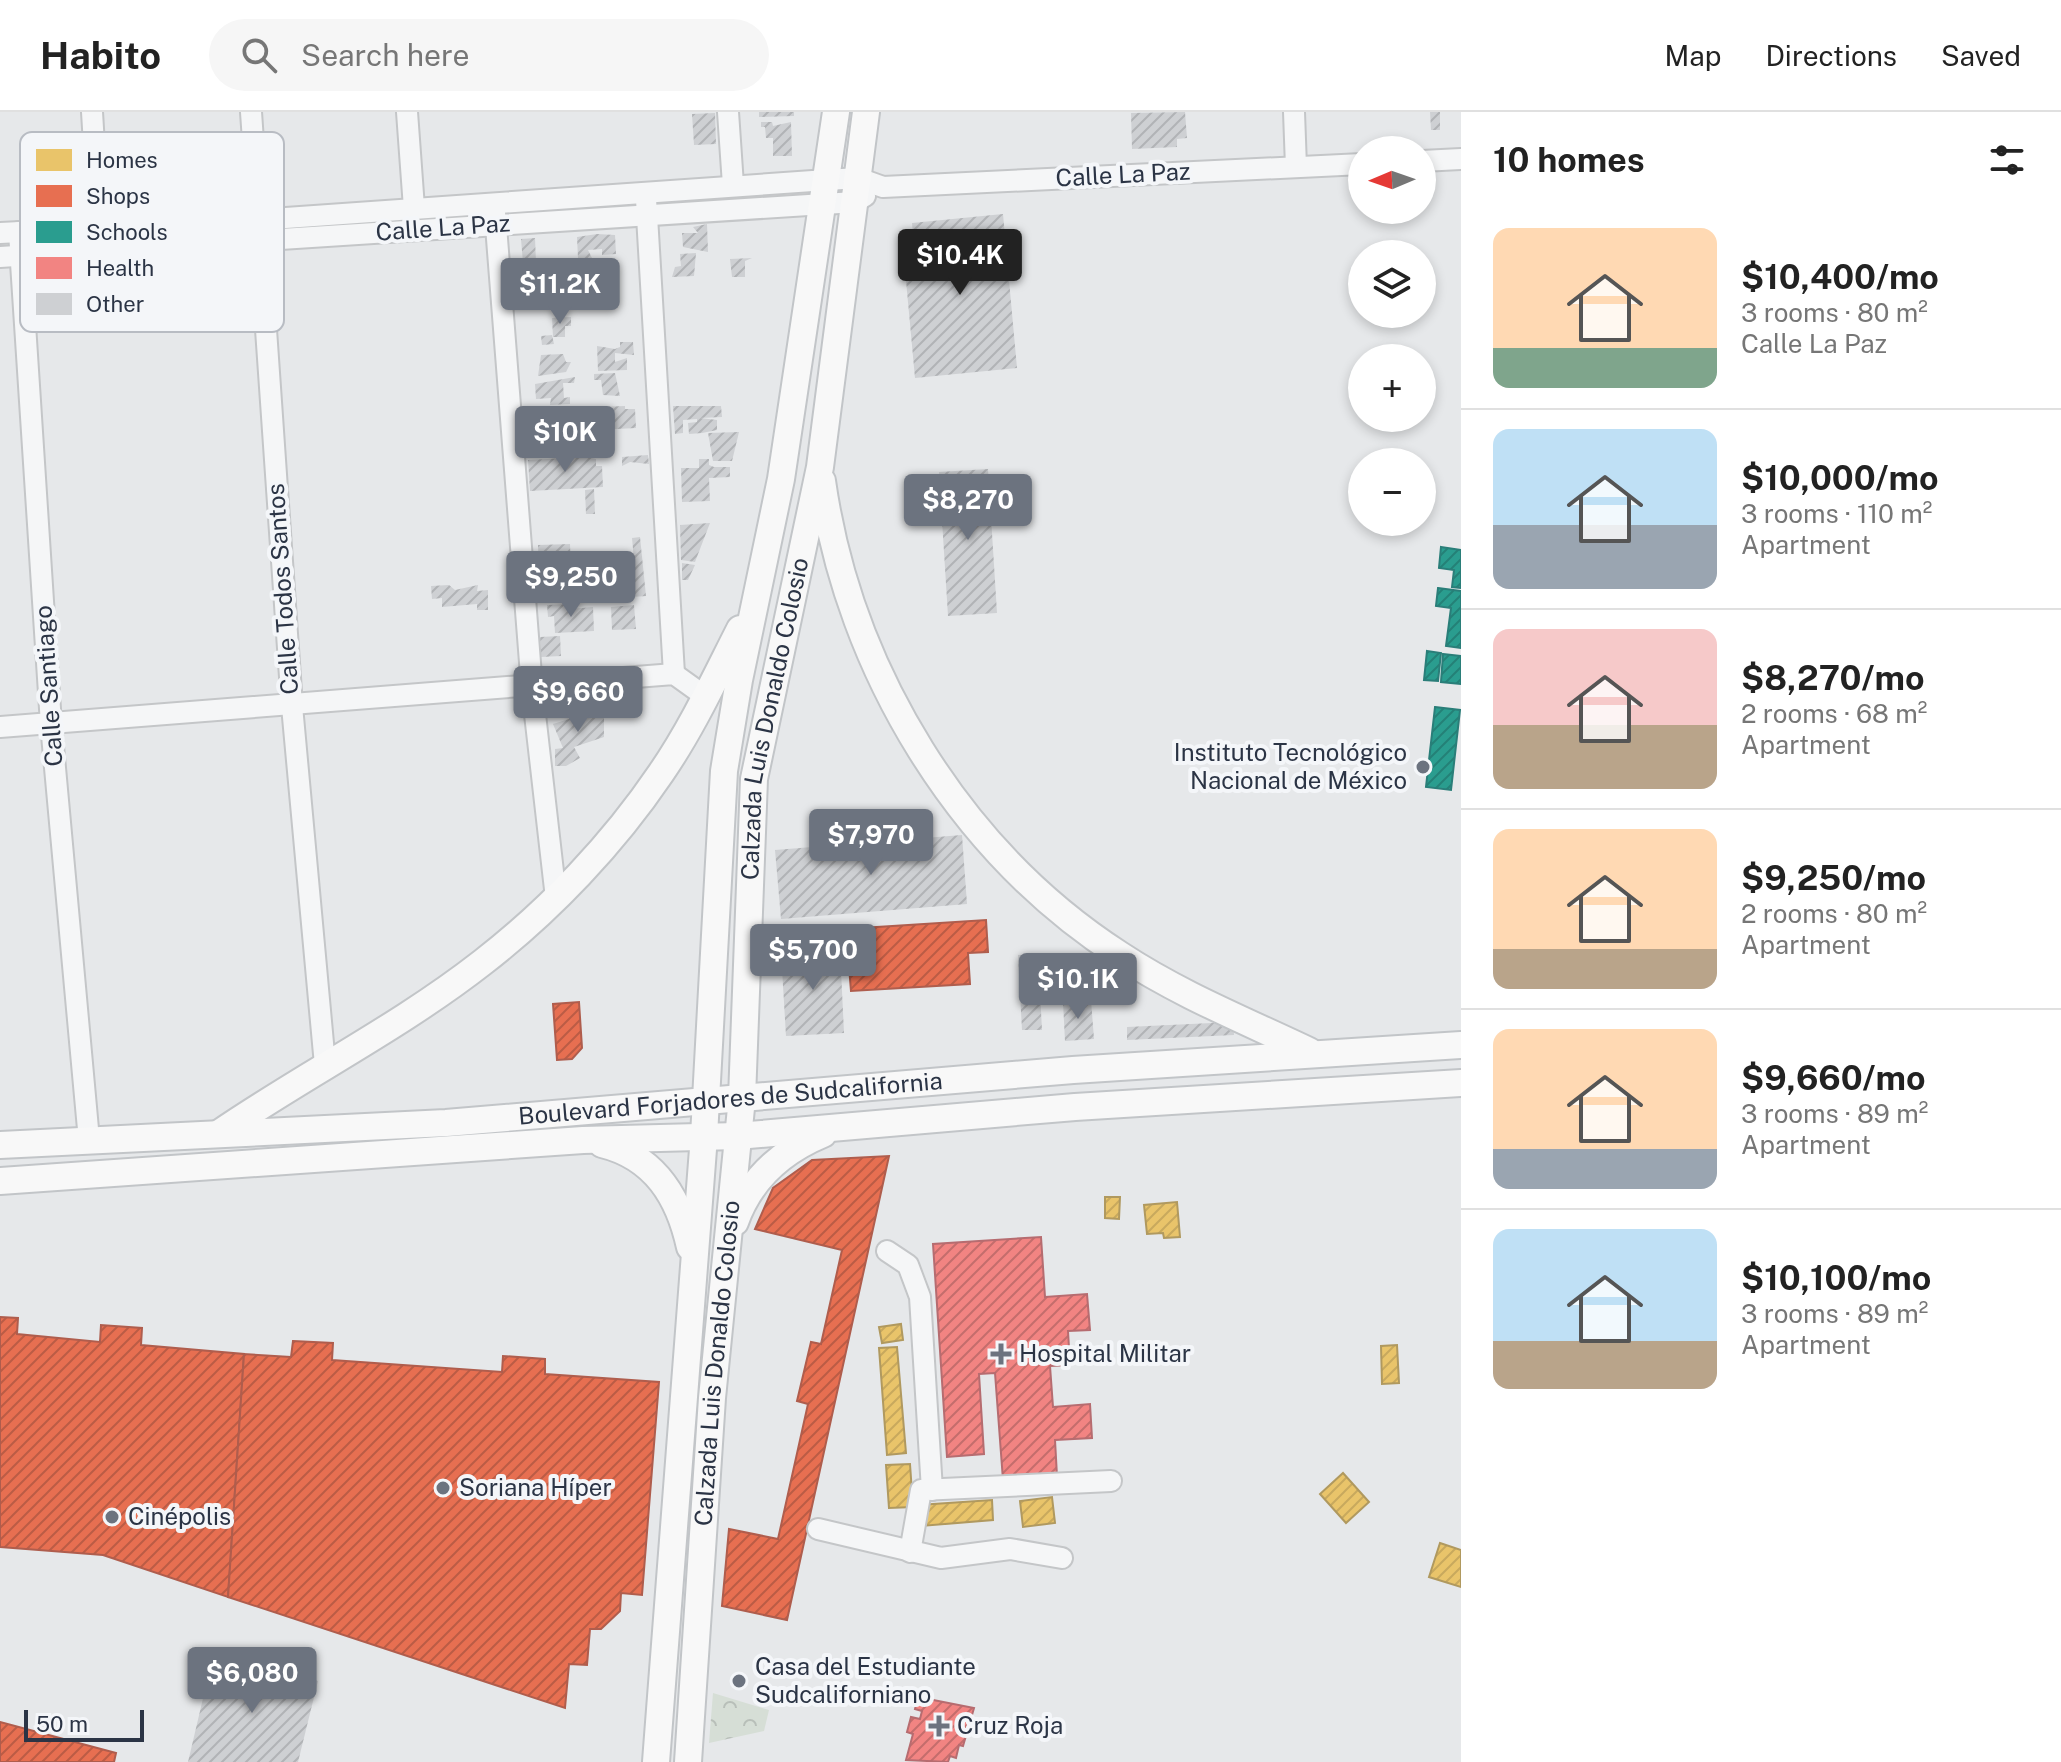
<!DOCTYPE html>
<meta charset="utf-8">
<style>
body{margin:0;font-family:"Public Sans",sans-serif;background:#f6f6f6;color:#222;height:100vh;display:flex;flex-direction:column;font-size:30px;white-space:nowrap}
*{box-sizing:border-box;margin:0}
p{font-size:26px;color:#767676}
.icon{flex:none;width:44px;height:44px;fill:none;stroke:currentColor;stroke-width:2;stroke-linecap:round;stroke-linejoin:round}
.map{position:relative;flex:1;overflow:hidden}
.drawer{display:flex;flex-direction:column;background:#fff;width:600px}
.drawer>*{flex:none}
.needle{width:52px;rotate:268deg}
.fabs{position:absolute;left:1348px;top:24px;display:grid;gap:16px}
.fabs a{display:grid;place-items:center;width:88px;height:88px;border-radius:50%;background:#fff;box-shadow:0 4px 12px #0003;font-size:40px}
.scale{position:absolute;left:24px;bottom:20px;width:120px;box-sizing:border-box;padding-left:8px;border:4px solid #2b3445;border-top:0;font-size:22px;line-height:28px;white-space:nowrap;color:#2b3445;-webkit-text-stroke:6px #f4f6f9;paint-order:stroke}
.price{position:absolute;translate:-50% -68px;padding:0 18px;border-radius:8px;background:#6c737f;color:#fff;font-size:26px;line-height:52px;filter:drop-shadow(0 2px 4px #0008)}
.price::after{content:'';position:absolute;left:50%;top:48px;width:24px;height:18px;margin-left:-12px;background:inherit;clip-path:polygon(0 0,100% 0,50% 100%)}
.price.on{background:#222;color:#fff}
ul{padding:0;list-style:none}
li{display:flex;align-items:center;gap:24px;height:200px;padding:0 32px}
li+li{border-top:2px solid #e0e0e0}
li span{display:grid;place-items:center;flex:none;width:224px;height:160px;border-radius:16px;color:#555}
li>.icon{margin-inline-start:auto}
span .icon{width:96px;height:96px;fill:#fffc;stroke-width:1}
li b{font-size:34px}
h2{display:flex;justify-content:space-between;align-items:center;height:96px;padding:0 32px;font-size:34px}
header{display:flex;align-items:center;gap:48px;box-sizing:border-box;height:112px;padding:0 40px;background:#fff;border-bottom:2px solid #e0e0e0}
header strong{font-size:38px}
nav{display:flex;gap:44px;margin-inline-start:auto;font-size:28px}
.search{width:560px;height:72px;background:#f6f6f6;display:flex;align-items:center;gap:20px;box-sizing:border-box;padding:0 28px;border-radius:44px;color:#767676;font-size:30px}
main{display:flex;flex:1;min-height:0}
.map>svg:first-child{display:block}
</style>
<header>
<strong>Habito</strong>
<div class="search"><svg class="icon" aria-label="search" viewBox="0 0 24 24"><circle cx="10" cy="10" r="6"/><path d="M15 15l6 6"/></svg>Search here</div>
<nav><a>Map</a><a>Directions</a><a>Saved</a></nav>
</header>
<main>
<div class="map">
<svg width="1461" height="1650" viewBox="0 0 1461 1650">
<defs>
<pattern id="park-crowns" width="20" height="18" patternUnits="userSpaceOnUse" patternTransform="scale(2)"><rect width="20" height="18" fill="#d6ded6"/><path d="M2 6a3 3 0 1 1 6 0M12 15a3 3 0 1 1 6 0" fill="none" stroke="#b8bfb9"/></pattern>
<pattern id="homes-hatch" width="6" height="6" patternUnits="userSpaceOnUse" patternTransform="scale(2)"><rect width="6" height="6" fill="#e9c46a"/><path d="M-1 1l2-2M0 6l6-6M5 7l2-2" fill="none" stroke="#c8a95d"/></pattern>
<pattern id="shops-hatch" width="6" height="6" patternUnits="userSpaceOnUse" patternTransform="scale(2)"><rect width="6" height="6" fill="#e76f51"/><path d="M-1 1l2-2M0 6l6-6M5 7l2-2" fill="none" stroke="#bb5c45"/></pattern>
<pattern id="schools-hatch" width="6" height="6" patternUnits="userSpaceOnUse" patternTransform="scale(2)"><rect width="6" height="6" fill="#2a9d8f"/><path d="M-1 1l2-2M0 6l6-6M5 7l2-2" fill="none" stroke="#248177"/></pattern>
<pattern id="health-hatch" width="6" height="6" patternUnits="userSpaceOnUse" patternTransform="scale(2)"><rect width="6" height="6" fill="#f28482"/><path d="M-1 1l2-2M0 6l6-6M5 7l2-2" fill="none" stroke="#c46d6c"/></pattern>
<pattern id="building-hatch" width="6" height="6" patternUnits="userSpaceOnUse" patternTransform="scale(2)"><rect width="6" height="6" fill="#ced0d3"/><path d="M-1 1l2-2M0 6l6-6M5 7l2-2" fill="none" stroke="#b1b3b6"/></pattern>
</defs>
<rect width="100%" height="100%" fill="#e6e8ea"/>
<polygon fill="url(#park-crowns)" points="713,1581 769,1598 764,1619 709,1631"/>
<g fill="url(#homes-hatch)" stroke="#b0995f" stroke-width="2">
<polygon points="1105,1085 1120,1085 1119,1107 1105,1106"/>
<polygon points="1177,1090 1180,1125 1164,1126 1163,1121 1147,1122 1144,1093"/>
<polygon points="901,1212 903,1228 882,1231 879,1215"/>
<polygon points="1397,1233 1399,1271 1382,1272 1381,1234"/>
<polygon points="897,1235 906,1341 887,1343 879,1236"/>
<polygon points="910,1352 913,1395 889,1396 886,1353"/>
<polygon points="1343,1361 1369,1390 1346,1411 1320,1382"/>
<polygon points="1052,1385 1055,1411 1023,1415 1020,1389"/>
<polygon points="992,1388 993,1408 921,1414 919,1393"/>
<polygon points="1440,1431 1461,1438 1461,1475 1429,1465"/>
</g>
<g fill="url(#shops-hatch)" stroke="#af5d4d" stroke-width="2">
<polygon points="986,808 988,840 968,841 970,872 851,879 846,817"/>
<polygon points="579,890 582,936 572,947 557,948 553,892"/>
<polygon points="889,1044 787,1508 722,1494 729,1417 778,1427 808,1292 797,1289 811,1230 821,1232 842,1138 755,1117 773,1076 812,1048"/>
<polygon points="0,1205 18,1206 17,1222 100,1230 101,1213 142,1216 141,1233 244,1242 228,1485 103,1443 0,1435"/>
<polygon points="293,1229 333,1231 332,1248 502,1260 503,1244 545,1247 545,1262 659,1270 642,1483 621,1481 620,1499 601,1517 590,1517 587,1553 569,1552 565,1596 228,1485 244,1242 291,1245"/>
<polygon points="0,1610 116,1641 114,1650 0,1650"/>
</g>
<g fill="url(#schools-hatch)" stroke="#2a7e79" stroke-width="2">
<polygon points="1441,435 1461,438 1461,476 1452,475 1454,458 1439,456"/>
<polygon points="1438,476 1461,479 1461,536 1446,534 1451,496 1436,494"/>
<polygon points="1427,539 1441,541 1438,569 1424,568"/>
<polygon points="1443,542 1461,544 1461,572 1441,570"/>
<polygon points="1435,595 1460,598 1451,678 1426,675"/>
</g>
<g fill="url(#health-hatch)" stroke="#b66c70" stroke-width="2">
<polygon points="1041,1125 1045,1185 1087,1182 1090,1218 1068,1219 1070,1253 1050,1254 1053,1295 1090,1292 1092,1326 1055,1328 1057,1364 1003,1368 995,1261 979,1262 984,1342 947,1345 933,1132"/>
<polygon points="918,1585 974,1596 963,1634 959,1633 956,1646 950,1644 948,1650 906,1648 913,1622 907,1620 911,1605 920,1607 922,1599 915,1597"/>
</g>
<g fill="url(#building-hatch)">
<polygon points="759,0 794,0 794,4 759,5"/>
<polygon points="1185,0 1187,26 1177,27 1177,35 1132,37 1131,1"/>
<polygon points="1430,0 1440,0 1440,18 1431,18"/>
<polygon points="715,1 716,32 694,33 692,2"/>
<polygon points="761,10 772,10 773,14 791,10 792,44 773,44 773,26 766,26 765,15 761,15"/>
<polygon points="1003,102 1017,256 915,266 903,136 914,135 912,111"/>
<polygon points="707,112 708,140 683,135 682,121 698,121 693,115"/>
<polygon points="597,122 615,123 616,142 602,143 602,137 588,138 593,148 578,146 577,125"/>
<polygon points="535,126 536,150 523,151 521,127"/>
<polygon points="696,141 694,164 672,165 675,155 681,154 680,142"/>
<polygon points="752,146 745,149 745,165 732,165 730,147"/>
<polygon points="571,205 571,214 565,214 565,225 553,225 552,206"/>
<polygon points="552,223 554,232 542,233 541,224"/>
<polygon points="620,230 633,230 634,243 615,241 615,250 627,246 627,258 598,259 597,234 615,237 620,235"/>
<polygon points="563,242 566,250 571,250 566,260 538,264 541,243"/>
<polygon points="615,261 620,284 603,283 601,268 594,268 594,262"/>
<polygon points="575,265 574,271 563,271 564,286 570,285 570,292 550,293 551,286 536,287 535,272"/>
<polygon points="625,294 625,297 635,297 636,316 597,318 596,295"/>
<polygon points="673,294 721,294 722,305 700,306 717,308 717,318 702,321 689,322 688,311 697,310 697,307 683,308 683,321 675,322"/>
<polygon points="561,295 565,295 566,318 571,318 572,339 565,339 565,345 552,345 551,325 556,325 556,319 562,319"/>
<polygon points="739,320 732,349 713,349 708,321"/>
<polygon points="648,343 649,352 630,350 622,354 622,345"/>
<polygon points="586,345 596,347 596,354 602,354 603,375 530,379 528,348"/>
<polygon points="699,347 709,347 709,353 714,355 730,355 730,365 709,366 710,389 682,390 681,356 699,356"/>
<polygon points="988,357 997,501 948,504 939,360"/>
<polygon points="594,377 595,402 586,402 585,378"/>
<polygon points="710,411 695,450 681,448 680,413"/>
<polygon points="640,425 646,484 592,488 590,460 623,458 623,449 634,448 632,426"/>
<polygon points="570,432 571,462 539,463 538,433"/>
<polygon points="682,451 695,453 688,468 682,468"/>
<polygon points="449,473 455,478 478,473 477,479 488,478 488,498 477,498 477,492 442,495 442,486 432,487 431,474"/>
<polygon points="570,492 570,497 593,495 594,519 555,521 554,504 548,505 547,493"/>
<polygon points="634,493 636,517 612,518 611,495"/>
<polygon points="560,524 561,544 541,545 540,525"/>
<polygon points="585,592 602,596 596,606 604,606 604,625 574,635 580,646 566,654 555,654 555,637 563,636 553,612 569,607 574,599 586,599"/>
<polygon points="962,723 967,792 781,807 775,738"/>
<polygon points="840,837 844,921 786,924 781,840"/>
<polygon points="1038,842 1042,918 1022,918 1018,843"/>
<polygon points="1091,888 1094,927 1065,929 1063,890"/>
<polygon points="1233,910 1234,923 1127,928 1127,915"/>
<polygon points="213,1544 318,1569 298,1650 188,1650"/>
</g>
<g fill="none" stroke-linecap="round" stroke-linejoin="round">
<defs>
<g id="minor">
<polyline points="92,0 99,115"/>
<polyline points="251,0 292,594 325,953"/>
<polyline points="407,0 414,96"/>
<polyline points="728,0 733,73"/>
<polyline points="1294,0 1296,55"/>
<polyline points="1422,49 1461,47"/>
<polyline points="646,87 674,562"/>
<polyline points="495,101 532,576 556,786"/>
<polyline points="19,120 51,612 89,1028"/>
<polyline points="0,121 257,108 827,68 858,66 883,75 1362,52"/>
<polyline points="0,145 855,90 865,84"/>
<polyline points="0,615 674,562 706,585"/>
<polyline points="887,1139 908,1153 920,1185 932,1378"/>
<polyline points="818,1417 941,1446 1010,1437 1062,1446"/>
<polyline points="910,1440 921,1378 1111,1369"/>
</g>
<g id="major">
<path d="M822,369C849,558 959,739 1120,843C1179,882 1246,909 1309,939"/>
<path d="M218,1022C304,963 400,915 483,850C550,798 613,732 661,661C692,616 715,566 740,517"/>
<path d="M602,1032C655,1045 679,1085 690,1135"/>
<path id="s1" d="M0,1033L446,1011L1073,958L1461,933"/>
<polyline points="0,1069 583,1028 737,1024 1075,995 1461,971"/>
<path d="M735,1110C750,1067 782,1039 823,1022"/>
<polyline points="656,1650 704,1024 724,659 739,568 781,367 836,0"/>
<path id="s2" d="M688,1650L712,1286L742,986L754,667L820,355L866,0"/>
</g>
</defs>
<use href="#minor" stroke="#c4c6c8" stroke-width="24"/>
<use href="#major" stroke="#c2c5c8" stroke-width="30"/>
<use href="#minor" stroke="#f5f6f7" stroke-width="20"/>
<use href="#major" stroke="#f8f8f8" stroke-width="26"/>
</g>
<g fill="#6c737f" stroke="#f4f6f9" stroke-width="3">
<circle cx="1423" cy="655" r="8"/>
<path d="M997 1230h8v8h8v8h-8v8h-8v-8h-8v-8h8z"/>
<circle cx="443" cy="1376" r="8"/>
<circle cx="112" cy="1405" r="8"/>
<circle cx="739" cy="1569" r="8"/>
<path d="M935 1602h8v8h8v8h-8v8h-8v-8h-8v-8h8z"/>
</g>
<g text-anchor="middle" stroke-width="8" stroke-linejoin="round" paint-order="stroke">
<g font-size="24" fill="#2b3445" stroke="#f4f6f9">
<text transform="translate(1123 63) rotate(-3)" y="8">Calle La Paz</text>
<text transform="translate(443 116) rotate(-4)" y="8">Calle La Paz</text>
<text transform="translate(283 477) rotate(-94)" y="8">Calle Todos Santos</text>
<text transform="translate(49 574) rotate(-94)" y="8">Calle Santiago</text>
<text dy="8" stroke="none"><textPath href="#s2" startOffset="1048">Calzada Luis Donaldo Colosio</textPath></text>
<text dy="8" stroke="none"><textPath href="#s1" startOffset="732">Boulevard Forjadores de Sudcalifornia</textPath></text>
<text dy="8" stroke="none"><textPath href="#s2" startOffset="400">Calzada Luis Donaldo Colosio</textPath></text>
</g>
<g font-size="24" fill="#2b3445" stroke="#f4f6f9" text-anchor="start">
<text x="1407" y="649" text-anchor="end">Instituto Tecnológico<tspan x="1407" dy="28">Nacional de México</tspan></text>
<text x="1019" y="1250">Hospital Militar</text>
<text x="459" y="1384">Soriana Híper</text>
<text x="128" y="1413">Cinépolis</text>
<text x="755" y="1563">Casa del Estudiante<tspan x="755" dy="28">Sudcaliforniano</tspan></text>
<text x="957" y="1622">Cruz Roja</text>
</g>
</g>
<rect x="20" y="20" width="264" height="200" rx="12" fill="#f4f6f9" stroke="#b8bcc3" stroke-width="2"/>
<rect x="36" y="37" width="36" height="22" fill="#e9c46a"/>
<rect x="36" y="73" width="36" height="22" fill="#e76f51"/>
<rect x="36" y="109" width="36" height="22" fill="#2a9d8f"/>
<rect x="36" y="145" width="36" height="22" fill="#f28482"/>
<rect x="36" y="181" width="36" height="22" fill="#ced0d3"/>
<g font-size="22" fill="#2b3445">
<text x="86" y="56">Homes</text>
<text x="86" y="92">Shops</text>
<text x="86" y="128">Schools</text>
<text x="86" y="164">Health</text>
<text x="86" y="200">Other</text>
</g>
</svg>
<div class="fabs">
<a><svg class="needle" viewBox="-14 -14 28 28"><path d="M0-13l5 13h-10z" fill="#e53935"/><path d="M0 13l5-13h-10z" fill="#767676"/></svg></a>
<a><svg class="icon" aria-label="layers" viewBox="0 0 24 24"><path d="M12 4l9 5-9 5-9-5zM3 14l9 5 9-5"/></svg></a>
<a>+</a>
<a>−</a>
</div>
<div class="scale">50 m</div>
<b class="price on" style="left:960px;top:185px">$10.4K</b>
<b class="price" style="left:560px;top:214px">$11.2K</b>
<b class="price" style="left:565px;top:362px">$10K</b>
<b class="price" style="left:968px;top:430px">$8,270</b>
<b class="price" style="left:571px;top:507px">$9,250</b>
<b class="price" style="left:578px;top:622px">$9,660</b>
<b class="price" style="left:871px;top:765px">$7,970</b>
<b class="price" style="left:813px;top:880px">$5,700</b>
<b class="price" style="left:1078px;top:909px">$10.1K</b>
<b class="price" style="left:252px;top:1603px">$6,080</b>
</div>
<section class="drawer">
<h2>10 homes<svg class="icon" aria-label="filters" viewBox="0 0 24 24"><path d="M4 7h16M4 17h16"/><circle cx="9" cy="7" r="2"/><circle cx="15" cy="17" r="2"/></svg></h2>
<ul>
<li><span style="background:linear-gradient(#ffd9b3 75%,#7fa58c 0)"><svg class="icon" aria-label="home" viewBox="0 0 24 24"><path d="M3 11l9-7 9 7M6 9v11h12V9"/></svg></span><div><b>$10,400/mo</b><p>3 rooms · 80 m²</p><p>Calle La Paz</p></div></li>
<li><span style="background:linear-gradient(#bfe0f5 60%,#9aa5b1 0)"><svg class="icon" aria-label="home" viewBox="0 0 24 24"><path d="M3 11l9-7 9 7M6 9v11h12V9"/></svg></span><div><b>$10,000/mo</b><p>3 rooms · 110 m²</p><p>Apartment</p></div></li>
<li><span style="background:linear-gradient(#f6c9c9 60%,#b9a48a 0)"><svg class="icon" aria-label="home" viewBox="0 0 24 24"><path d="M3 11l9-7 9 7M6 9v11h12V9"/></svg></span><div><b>$8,270/mo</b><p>2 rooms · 68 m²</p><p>Apartment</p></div></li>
<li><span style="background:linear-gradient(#ffd9b3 75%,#b9a48a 0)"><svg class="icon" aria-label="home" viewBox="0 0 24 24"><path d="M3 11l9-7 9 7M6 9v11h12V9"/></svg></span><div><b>$9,250/mo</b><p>2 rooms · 80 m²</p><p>Apartment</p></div></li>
<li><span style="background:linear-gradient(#ffd9b3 75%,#9aa5b1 0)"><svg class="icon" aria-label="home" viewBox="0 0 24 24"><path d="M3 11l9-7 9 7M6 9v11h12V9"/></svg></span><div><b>$9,660/mo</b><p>3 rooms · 89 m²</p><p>Apartment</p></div></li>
<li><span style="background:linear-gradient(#bfe0f5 70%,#b9a48a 0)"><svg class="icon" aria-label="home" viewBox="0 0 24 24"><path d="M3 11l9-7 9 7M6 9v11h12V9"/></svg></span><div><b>$10,100/mo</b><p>3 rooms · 89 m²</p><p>Apartment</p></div></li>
</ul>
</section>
</main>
